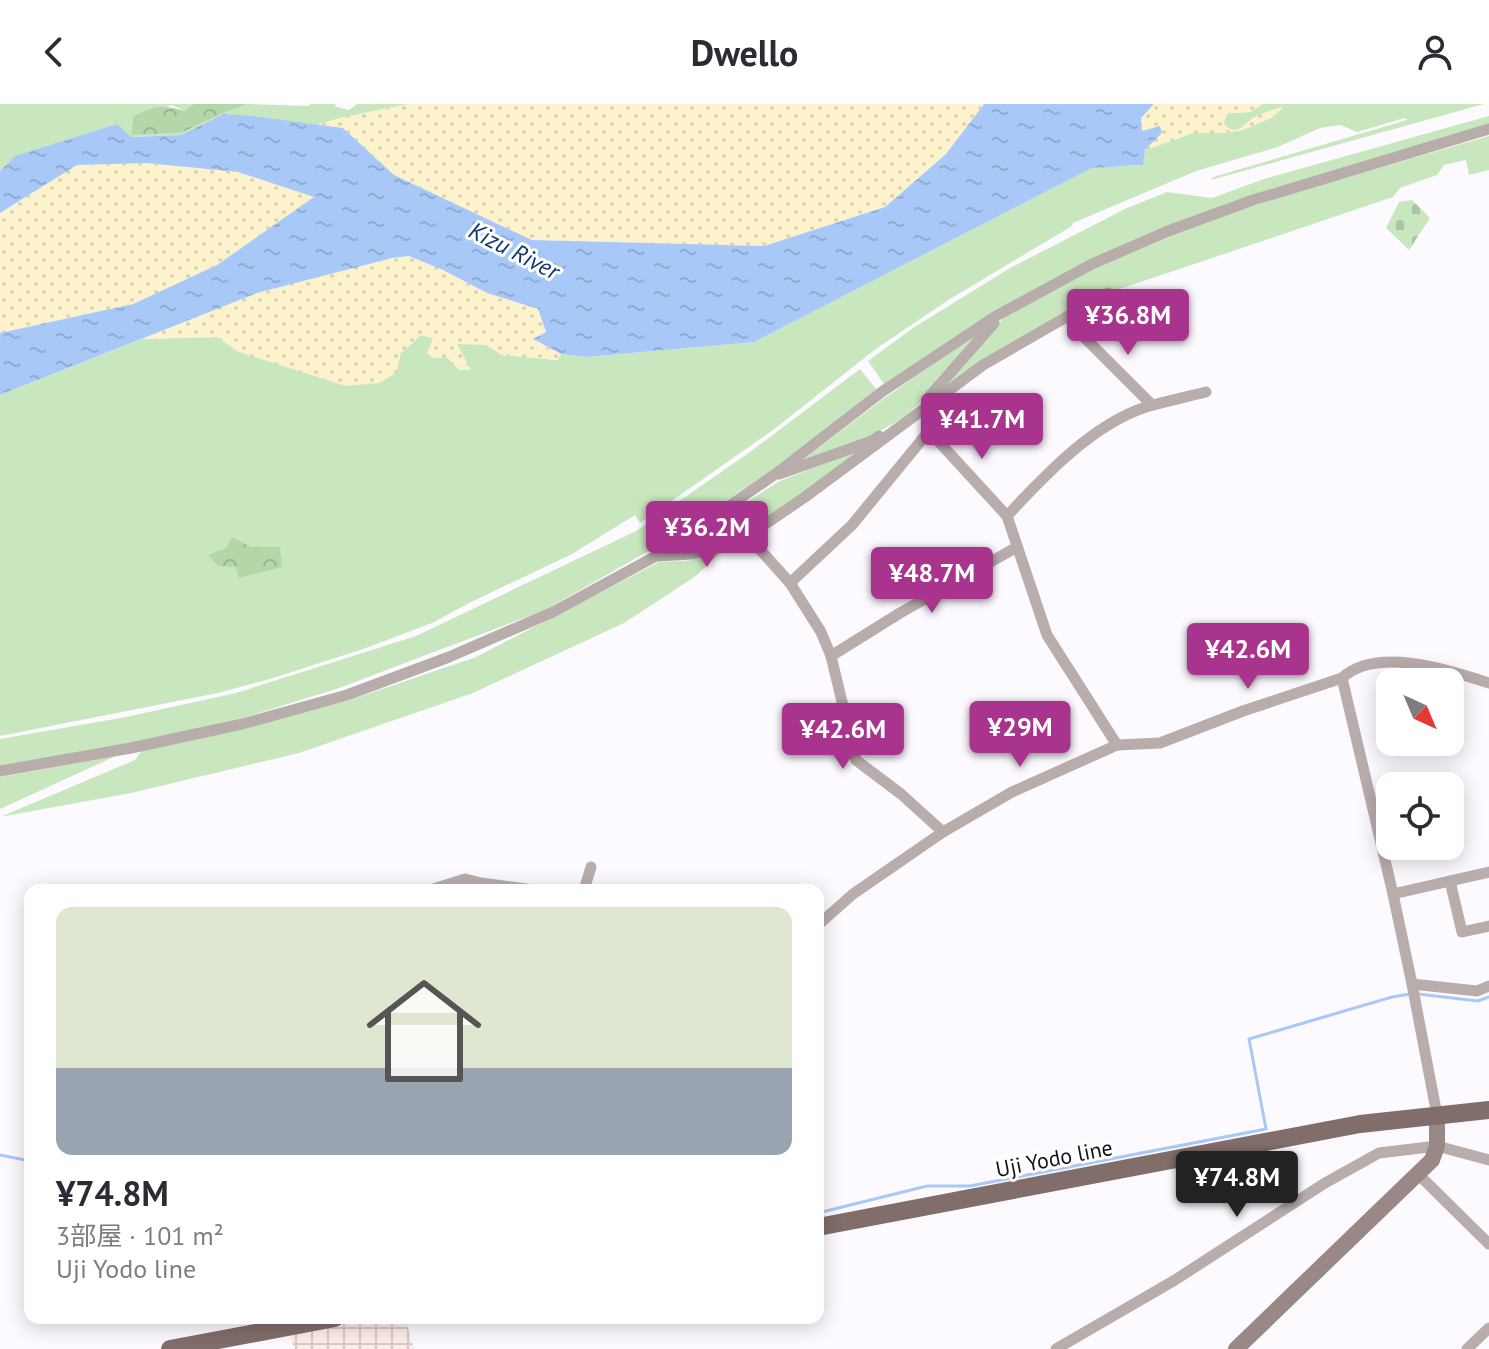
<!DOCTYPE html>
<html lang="ja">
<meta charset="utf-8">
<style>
body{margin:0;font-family:"PT Sans","Noto Sans JP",sans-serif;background:#f7f7f7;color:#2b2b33;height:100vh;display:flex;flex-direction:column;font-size:30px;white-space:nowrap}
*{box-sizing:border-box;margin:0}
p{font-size:26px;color:#7c7c81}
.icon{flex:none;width:44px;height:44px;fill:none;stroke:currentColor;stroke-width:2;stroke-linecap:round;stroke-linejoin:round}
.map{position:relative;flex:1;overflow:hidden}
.sheet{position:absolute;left:24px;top:780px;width:800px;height:440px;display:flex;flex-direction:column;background:#fff;border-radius:16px;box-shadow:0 4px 20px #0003}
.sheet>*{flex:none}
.needle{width:52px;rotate:136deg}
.fabs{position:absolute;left:1376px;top:564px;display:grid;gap:16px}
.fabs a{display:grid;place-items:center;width:88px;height:88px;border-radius:16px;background:#fff;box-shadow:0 4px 20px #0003;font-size:40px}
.price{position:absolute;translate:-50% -68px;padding:0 18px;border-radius:8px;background:#a9348d;color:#fff;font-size:26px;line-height:52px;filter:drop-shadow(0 2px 4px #0008)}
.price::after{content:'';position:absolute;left:50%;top:48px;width:24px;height:18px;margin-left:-12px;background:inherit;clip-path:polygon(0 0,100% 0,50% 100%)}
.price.on{background:#222;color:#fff}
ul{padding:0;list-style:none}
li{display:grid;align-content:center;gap:16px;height:424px;padding:0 32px}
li+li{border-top:2px solid #e1e1e2}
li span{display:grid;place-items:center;height:248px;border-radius:16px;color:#555}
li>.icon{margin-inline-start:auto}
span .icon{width:144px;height:144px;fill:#fffc;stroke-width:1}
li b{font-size:34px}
header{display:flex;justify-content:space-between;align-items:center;height:104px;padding:0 32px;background:#fff;font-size:36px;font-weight:600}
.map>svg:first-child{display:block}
</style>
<header><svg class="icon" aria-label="back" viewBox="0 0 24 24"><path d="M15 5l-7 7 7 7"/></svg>Dwello<svg class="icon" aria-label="person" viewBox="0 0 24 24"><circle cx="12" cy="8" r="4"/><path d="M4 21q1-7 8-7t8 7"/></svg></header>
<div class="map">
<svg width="1489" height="1245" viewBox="0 0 1489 1245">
<defs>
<pattern id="industrial-grid" width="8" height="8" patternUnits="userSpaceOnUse" patternTransform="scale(2)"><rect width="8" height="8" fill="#fdedea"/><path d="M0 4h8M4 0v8" fill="none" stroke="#d8cac8"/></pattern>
<pattern id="forest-crowns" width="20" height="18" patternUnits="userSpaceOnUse" patternTransform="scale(2)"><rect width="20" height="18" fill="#b3d7a8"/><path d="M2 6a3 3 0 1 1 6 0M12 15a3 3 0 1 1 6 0" fill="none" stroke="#99b890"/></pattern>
<pattern id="sand-dots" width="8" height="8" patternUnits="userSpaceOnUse" patternTransform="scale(2)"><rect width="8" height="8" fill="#fcf2cc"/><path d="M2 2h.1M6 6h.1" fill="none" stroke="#d7ceaf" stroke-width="1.8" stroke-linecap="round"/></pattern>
<pattern id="cemetery-stones" width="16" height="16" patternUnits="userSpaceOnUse" patternTransform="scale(2)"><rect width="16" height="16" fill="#c9e7bf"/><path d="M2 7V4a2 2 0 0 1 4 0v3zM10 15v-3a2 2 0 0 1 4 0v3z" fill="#acc5a4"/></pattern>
<pattern id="water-ripples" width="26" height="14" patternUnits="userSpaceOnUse" patternTransform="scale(2)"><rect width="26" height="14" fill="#a8c9f8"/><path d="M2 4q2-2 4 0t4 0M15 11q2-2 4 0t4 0" fill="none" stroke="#90acd4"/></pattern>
</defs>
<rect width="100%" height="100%" fill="#fcfaff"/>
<polygon fill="url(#industrial-grid)" points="374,1214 405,1214 414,1245 294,1245 290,1230"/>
<g fill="#c9e7bf">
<polygon points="0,0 193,0 185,7 172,1 133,13 131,31 181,29 221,10 248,0 309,2 310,0 336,0 334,2 349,6 357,0 409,0 340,14 317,21 223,10 181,31 131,33 15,52 0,67"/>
<path d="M1263,0H1484L1211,76L1213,73L1407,16L1405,14L1357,28L1340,21L1320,24L1278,43L1196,67L1073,119L1072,122L950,195L877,244L773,326L640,419L635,411L572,450L473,497L432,519L363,545L270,575L218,589L0,632V291L142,235L218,233L239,248L401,249L421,231L434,234L427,250L435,254L447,253L459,265L462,253L457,240H486L502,251L557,256L561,250L587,253L754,238L1092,64L1142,61L1145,46L1193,29H1223L1243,26L1284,3C1275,5 1266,8 1257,12C1244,18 1238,36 1223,19L1228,9L1250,8Z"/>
<polygon points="1489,12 1489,21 1264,87 1169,122 1125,142 886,283 868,257 913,224 1010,164 1127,104 1167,88 1212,94 1264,75"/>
<polygon points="1489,32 1489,66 1469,71 1466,56 1444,61 1437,71 1400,84 1393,93 1117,186 1107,185 940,287 1006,211 1091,165 1178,127 1289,90"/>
<path d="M980,227C959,252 931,292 906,311C875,334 824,351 788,367L883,295Z"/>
<polygon points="860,265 877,286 769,368 652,445 545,506 339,584 246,613 134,639 0,663 0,635 126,613 236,589 416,532 636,427 750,348"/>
<path d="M870,341L747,429C722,439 697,446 670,448L778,378Z"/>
<polygon points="722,447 696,472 624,519 473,589 299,649 131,689 0,713 135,656 142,646 347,597 476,553 659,458 688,457"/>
<polygon points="116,652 0,705 0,673"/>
</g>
<g fill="url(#forest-crowns)">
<path d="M193,0H248L221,10L181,29L131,31L133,13C154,1 162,0 185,7Z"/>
<polygon points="232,433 251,443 280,443 282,463 239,474 235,463 218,462 208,451 226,444"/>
</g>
<g fill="url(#sand-dots)">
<polygon points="409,0 984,0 946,50 885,103 764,142 532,136 394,71 343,24 317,21 340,14"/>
<path d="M1154,0H1263L1250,8L1228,9L1223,19C1238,35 1243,19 1255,13C1264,8 1276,5 1286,2L1271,14L1243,26L1223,29H1193L1145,46L1161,29L1160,22L1142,27L1141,14Z"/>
<polygon points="146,59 238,68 315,93 217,161 133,200 0,229 0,109 77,61"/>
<polygon points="409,152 443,166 487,189 538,205 546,228 534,236 561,250 558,256 502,251 486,241 457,240 471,266 459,266 447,253 435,254 427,250 433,234 421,231 401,249 396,269 379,279 346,282 239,248 217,233 142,235 257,189 374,157"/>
</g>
<polygon fill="url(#cemetery-stones)" points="1412,96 1430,114 1409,146 1386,124 1399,98"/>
<path fill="url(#water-ripples)" d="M984,0H1154L1141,14L1142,27L1160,22L1162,29L1145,46L1143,61C1125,61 1109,64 1092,64L754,238L587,253L561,250L533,235L546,228L538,205L487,189L443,166L409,152L392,154L257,189L0,291V229L133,200L217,161L314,93L238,68L146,59L77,61L0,109V67L15,52L108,23L117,20L131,33L181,31L223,10L252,12L343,24L394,71L532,136L764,142L885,103L946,50Z"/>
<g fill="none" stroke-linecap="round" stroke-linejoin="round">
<g stroke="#a8c9f8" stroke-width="3">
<polyline points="1418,890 1478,897 1489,893"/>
<polyline points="0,1051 30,1057"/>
<polyline points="818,1109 927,1082 970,1082 1266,1025 1249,935 1392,893 1410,890"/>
</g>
<g stroke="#b9adac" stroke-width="11">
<polyline points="1079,228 1152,301"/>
<polyline points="929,293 994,219"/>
<polyline points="929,327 1007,412 1047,531 1117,641"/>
<polyline points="779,370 872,337 879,332"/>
<path d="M1007,412C1044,372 1093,320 1146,303C1166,297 1186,293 1206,288"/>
<polyline points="748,432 790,479 821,528 831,552 856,656 901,690 943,728"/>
<polyline points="657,452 692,450 724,442 748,432 805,393 983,261 1108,189"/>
<polyline points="790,479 852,421 929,327"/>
<polyline points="831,552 900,509 1017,443"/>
<polyline points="1342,574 1393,790 1412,880 1437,1011"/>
<polyline points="0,667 131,644 242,620 347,591 449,553 553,508 656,452 774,371 883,287 996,212 1092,160 1168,127 1253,96 1489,25"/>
<polyline points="1450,777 1462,828 1489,822"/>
<polyline points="430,786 465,775 481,779 534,786"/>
<polyline points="584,786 591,763"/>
<polyline points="1393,790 1489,768"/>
<path d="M818,821L853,790L943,728L1012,688L1117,641L1160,639L1243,607L1342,574C1377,542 1449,566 1489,579"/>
<polyline points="1412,880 1477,887 1489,882"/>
<polyline points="1419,1071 1489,1140"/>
<polyline points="1056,1245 1175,1176 1325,1079 1379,1049 1437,1042 1489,1056"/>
<polyline points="1467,1245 1489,1224"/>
</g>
<polyline stroke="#998885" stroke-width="16" points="1236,1245 1432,1056 1437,1042 1437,1011"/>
<g stroke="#816d6a" stroke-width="18">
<polyline points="818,1123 1360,1020 1489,1006"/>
<polyline points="170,1245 335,1214"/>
</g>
</g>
<g text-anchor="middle" stroke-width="6" stroke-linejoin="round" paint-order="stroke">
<g font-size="22" fill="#15121a" stroke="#fff">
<text transform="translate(1054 1054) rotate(-11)" y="8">Uji Yodo line</text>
</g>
<g font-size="24" font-style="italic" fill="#0e3a70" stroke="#fff">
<text transform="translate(514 147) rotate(27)" y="8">Kizu River</text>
</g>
</g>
</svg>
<div class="fabs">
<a><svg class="needle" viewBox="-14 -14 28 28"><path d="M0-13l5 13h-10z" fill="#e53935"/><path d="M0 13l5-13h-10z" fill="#7c7c81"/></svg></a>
<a><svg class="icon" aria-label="locate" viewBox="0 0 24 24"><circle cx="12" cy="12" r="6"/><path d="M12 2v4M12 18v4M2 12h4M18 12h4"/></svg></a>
</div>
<b class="price" style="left:1128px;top:253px">¥36.8M</b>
<b class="price" style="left:982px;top:357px">¥41.7M</b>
<b class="price" style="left:707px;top:465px">¥36.2M</b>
<b class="price" style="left:932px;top:511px">¥48.7M</b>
<b class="price" style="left:1248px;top:587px">¥42.6M</b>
<b class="price" style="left:1020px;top:665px">¥29M</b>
<b class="price" style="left:843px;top:667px">¥42.6M</b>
<b class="price on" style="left:1237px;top:1115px">¥74.8M</b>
<section class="sheet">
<ul>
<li><span style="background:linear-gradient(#dfe7d0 65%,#9aa5b1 0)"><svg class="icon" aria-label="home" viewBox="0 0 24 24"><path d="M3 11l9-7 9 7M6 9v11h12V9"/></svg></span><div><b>¥74.8M</b><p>3部屋 · 101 m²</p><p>Uji Yodo line</p></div></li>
</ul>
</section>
</div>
